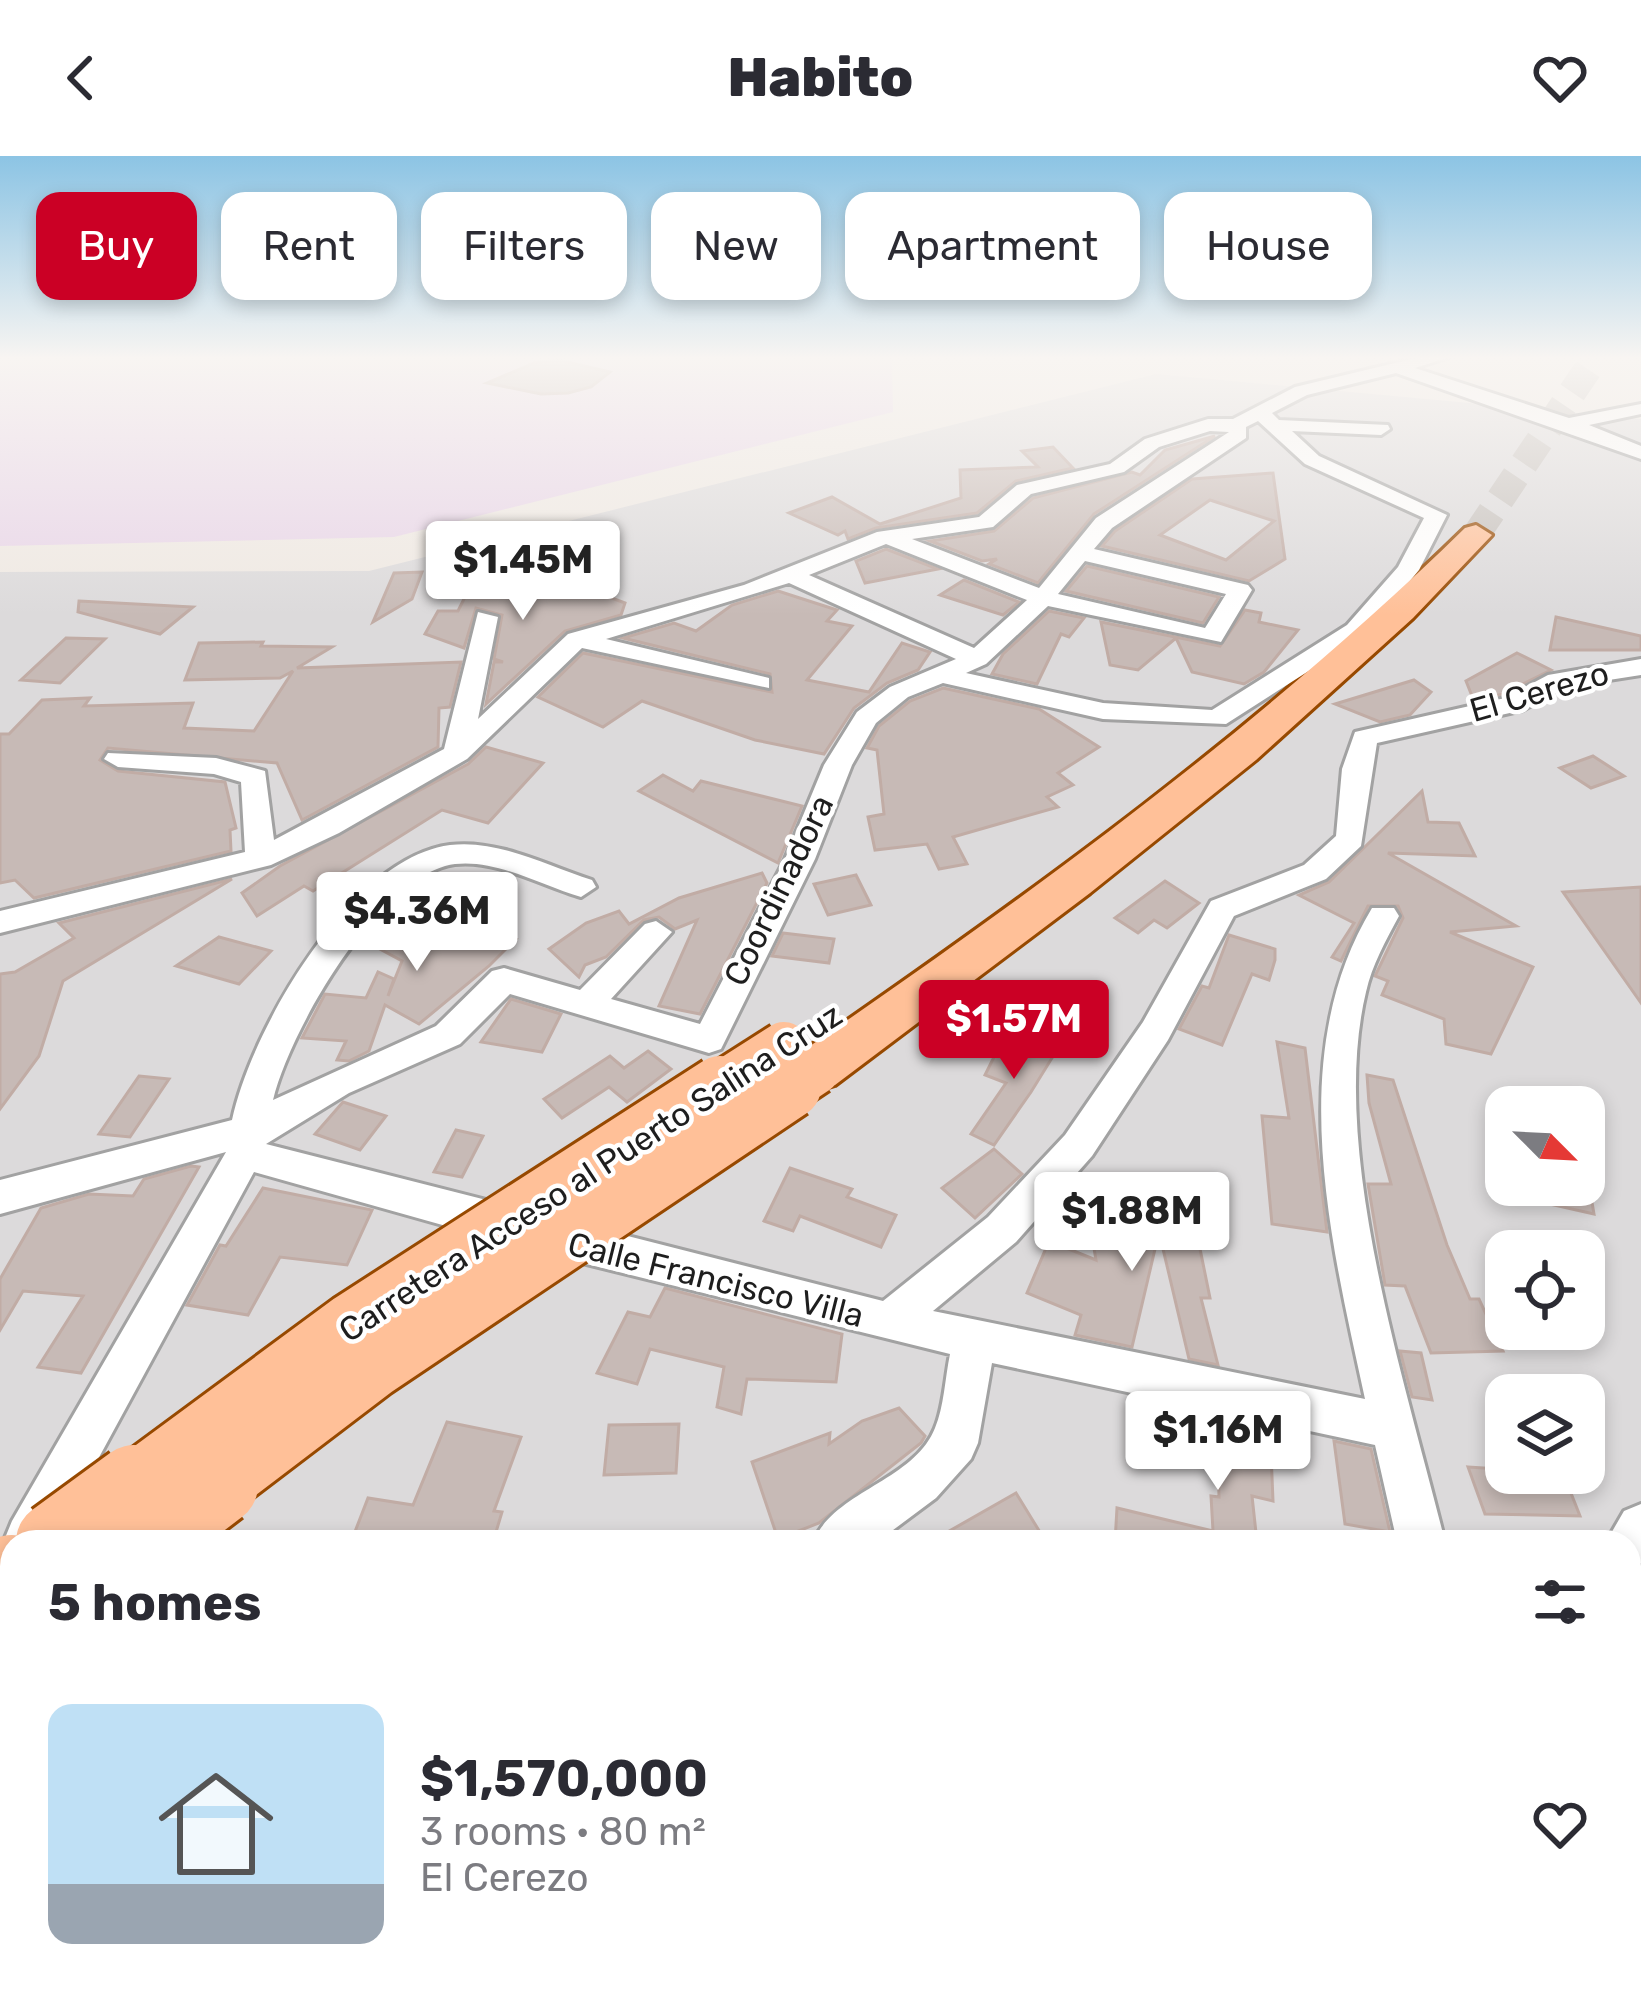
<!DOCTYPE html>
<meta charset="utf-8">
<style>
body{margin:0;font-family:Rubik,sans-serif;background:#f2f2f3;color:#2b2b33;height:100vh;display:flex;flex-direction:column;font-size:45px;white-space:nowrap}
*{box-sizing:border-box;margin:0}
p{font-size:39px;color:#7c7c81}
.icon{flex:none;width:66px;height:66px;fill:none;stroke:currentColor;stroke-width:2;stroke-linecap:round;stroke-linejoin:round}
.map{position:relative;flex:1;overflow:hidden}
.sheet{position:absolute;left:0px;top:1374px;width:1641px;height:471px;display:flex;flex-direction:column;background:#fff;border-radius:36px 36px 0 0;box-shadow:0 6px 18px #0003}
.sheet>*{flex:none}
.hud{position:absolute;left:36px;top:36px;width:1569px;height:108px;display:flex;gap:24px}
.needle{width:78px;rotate:114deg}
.tools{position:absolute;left:1485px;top:930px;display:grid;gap:24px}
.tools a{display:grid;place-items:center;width:120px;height:120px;border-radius:24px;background:#fff;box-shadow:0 6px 18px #0003;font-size:60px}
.price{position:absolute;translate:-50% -102px;padding:0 27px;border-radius:12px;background:#fff;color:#222;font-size:39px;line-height:78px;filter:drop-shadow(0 3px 6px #0008)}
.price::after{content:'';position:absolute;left:50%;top:72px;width:36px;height:27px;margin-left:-18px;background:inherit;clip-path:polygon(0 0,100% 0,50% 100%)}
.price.on{background:#cb0025;color:#fff}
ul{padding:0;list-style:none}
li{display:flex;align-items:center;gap:36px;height:300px;padding:0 48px}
li span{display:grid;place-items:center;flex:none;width:336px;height:240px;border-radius:24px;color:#555}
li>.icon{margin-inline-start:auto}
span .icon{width:144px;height:144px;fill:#fffc;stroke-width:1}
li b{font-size:51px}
h2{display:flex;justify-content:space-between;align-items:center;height:144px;padding:0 48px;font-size:51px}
.tag{padding:0 42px;border-radius:24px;background:#fff;box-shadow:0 6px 18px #0003;font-size:42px;line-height:108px}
.tag.on{background:#cb0025;color:#fff}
header{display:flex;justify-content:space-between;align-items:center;height:156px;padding:0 48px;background:#fff;font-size:54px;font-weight:800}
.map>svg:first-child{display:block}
</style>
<header><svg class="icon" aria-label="back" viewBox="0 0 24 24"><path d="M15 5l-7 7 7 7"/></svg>Habito<svg class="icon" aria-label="heart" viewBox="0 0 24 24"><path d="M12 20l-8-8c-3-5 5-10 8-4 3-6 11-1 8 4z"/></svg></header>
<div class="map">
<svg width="1641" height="1843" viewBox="0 0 1641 1843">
<rect width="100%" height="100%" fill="#efe9e3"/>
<path fill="#dcdadb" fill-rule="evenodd" d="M1156,218L1641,263V1843H0V416L369,415ZM1506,951H1584V1029H1506ZM1506,1095H1584V1173H1506ZM1506,1239H1584V1317H1506ZM12,1386H1629V1833H12Z"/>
<polygon fill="#e8d5e8" points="0,201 892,201 893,256 394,381 0,390"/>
<g fill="#c7bab6" stroke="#c1aca5" stroke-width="3" fill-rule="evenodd">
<polygon points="559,204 610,216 591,231 568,237 541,238 487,227 534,207"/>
<polygon points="1215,280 1094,358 1038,427 989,408 997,403 982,405 930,385 994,375 1033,342 1132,316 1140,319 1165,294"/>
<polygon points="1053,291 1073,312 1016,325 977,357 876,372 848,383 845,375 838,379 789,357 832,341 880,368 961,342 960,314 1038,311 1022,295"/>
<path d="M1273,317L1285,403L1249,425L1102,390L1115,375L1192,323ZM1210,344L1274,365L1226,404L1160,379Z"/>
<polygon points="886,393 938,413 865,427 856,405"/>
<polygon points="1087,410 1219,441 1203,467 1066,435"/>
<polygon points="422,416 412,443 373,466 394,417"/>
<polygon points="964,424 1019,446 1003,459 940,439"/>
<polygon points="521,431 593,435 625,447 621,459 565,475 486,548 494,506 503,506 494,503 502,459 476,452 464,492 425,478 438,455 458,455 468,435"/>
<polygon points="778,435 837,454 827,465 852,470 807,524 869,536 902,487 930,496 918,514 887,527 854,552 824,598 755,584 642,545 603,571 538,541 583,497 772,536 770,518 623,482 674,467 696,475 732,449"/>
<polygon points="79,445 193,451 160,478 78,456"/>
<polygon points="1245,454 1261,457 1259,466 1298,474 1264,516 1244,528 1192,516 1176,482 1138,514 1110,509 1101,466 1220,490"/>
<polygon points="1049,455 1084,462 1069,481 1061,478 1037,528 992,518 1003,498"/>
<polygon points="1556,461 1641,480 1641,494 1550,494"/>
<polygon points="66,482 105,483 60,527 21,524"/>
<polygon points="263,486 261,490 332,491 297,512 461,506 450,551 439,552 438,591 302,664 277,607 108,592 100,604 118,615 225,626 236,672 230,674 231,695 34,742 15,724 0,727 0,578 9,578 42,544 90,542 84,550 193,547 184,572 254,575 293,515 280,522 185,524 199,487"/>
<polygon points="1517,497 1551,514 1503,538 1474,545 1466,525"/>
<polygon points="1414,524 1431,536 1410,559 1380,566 1335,548"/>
<polygon points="943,532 1039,553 1099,591 1058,617 1073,629 1047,641 1058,651 953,681 967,708 939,713 927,688 875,694 868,661 884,658 877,594 867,592 879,570 910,545"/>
<polygon points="486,591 543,607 488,667 442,654 313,735 304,730 257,760 242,737 280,710 468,608"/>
<polygon points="1593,600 1624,620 1591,632 1560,612"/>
<polygon points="663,619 693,635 701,625 802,650 778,707 639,635"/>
<polygon points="1422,635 1428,666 1459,667 1475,700 1388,697 1516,770 1450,776 1533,811 1491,898 1446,888 1444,863 1382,839 1388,825 1375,820 1403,762 1398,750 1368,750 1341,805 1332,801 1354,767 1299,739 1329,726"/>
<polygon points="762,717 767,727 700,858 659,850 697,764 675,773 659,761 644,764 606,801 585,809 579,821 549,793 586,767 619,755 629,768 679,742"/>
<polygon points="856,719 871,749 828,759 814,728"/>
<polygon points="479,721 507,726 480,768 516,783 489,810 419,868 385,849 369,895 349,905 337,904 346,885 302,882 325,838 366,842 378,816 394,823 388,840 402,805 378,792 411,766 439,781"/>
<polygon points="232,723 63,825 39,900 0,953 0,818 15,816 74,782 59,767"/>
<polygon points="1165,725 1199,747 1167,772 1154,764 1138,777 1115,762"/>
<polygon points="1641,731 1641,847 1563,736"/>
<polygon points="783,777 834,783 829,807 772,800"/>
<polygon points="1229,779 1275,793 1275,804 1269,824 1252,818 1222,889 1179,873 1202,830 1209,832"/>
<polygon points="219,781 271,795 239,828 176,810"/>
<polygon points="511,843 561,858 542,896 481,886"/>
<polygon points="1041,876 1060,889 1031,936 994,989 971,978 1006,927 985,919 1003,883 1030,892"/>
<polygon points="1277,886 1305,892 1327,1076 1272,1068 1262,960 1289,962"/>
<polygon points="648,895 671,913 627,946 609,931 562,962 544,943 610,900 624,912"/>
<polygon points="1367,919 1393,924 1447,1089 1470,1143 1479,1143 1503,1195 1431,1197 1405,1130 1385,1129 1368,1028 1391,1028 1369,947"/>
<polygon points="139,920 169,923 130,981 99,978"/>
<polygon points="343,946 386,960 360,994 315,978"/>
<polygon points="456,974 483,980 462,1021 434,1016"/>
<polygon points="994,993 1022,1018 975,1062 942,1032"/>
<polygon points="191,1010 199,1011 81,1217 38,1211 83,1140 23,1135 0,1174 0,1123 41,1052 89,1038 133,1040 144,1023"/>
<polygon points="790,1012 852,1033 847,1041 896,1059 881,1091 800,1060 793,1075 764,1065"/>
<polygon points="1151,1027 1187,1029 1210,1142 1201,1142 1218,1209 1189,1203 1159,1076 1132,1191 1075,1179 1081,1159 1027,1137 1049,1085 1096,1104 1089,1063 1156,1062"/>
<polygon points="1515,1029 1589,1029 1594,1058 1514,1040"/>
<polygon points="263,1032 372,1054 347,1109 280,1101 248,1159 187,1149 220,1089 226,1090"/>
<polygon points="665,1132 842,1178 836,1226 747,1223 741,1258 717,1251 724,1211 650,1193 637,1228 597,1217 628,1156 650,1161"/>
<polygon points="1400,1195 1421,1197 1432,1244 1412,1241"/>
<polygon points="899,1252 925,1280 921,1287 819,1367 778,1383 752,1306 830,1277 829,1288 862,1265"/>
<polygon points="1217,1262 1270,1272 1273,1345 1252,1340 1257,1386 1115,1386 1117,1352 1213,1375 1211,1340 1219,1341"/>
<polygon points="447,1266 521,1281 494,1355 502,1356 493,1386 351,1386 368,1342 413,1349"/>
<polygon points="679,1268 676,1317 604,1319 609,1269"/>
<polygon points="1334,1285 1371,1293 1390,1376 1345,1368"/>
<polygon points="1468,1311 1563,1317 1580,1360 1485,1358"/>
<polygon points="1016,1337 1046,1386 930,1386"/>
</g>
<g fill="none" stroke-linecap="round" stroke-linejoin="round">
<polyline stroke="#c5c0bc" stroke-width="28" stroke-dasharray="28 15" stroke-linecap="butt" points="1476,379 1596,201"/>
<defs>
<g id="minor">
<path d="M1420,201H1449L1415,212L1569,262L1641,248V258L1589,269L1641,290V303L1396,217L1307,239L1272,257L1279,264L1388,269L1390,273L1381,279L1292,275L1319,300L1447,359L1419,414L1365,479L1226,568L1103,563L943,527L908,541L876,567L852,609L815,703L721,893L709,897L510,838L460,888L349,937L266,988L883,1145L988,1061L1065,979L1143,866L1211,745L1304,709L1336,680L1342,613L1355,576L1505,542L1548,519L1641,503V519L1564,531L1523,554L1377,587L1361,690L1326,723L1234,760L1168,884L1092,1000L1016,1086L933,1155L1365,1243C1331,1085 1283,899 1372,752H1394L1399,760C1386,784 1372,809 1366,836C1328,994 1407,1230 1445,1386H1397L1375,1289L992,1207L978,1287L971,1303L936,1342L877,1386H813C834,1335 914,1325 935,1272C944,1251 945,1222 950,1198L542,1097L254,1016L53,1386H12V1399L5,1382L12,1365L226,996L0,1058V1024L232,964C251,874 350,702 450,689C498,683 548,710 592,724L596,731L581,741C542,730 497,703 455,708C379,718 289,876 273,944L436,870L492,815L504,812L580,834L645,768L656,765L672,776L611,843L700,868L785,703L824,609L857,556L890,531L956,503L789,427L606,483L769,522V532L582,492L467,603L339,677L271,709L0,777V755L245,696L241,626L214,618L118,611L104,603L108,597L216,602L265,615L274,684L444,593L478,456L498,461L478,563L568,478L744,429L877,376L979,361L1017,329L1110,308L1145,283L1208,263H1233L1295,231ZM1258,265L1305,308L1424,362L1398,411L1347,469L1212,554L1103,547L966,517L986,508L1048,450L1221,486L1252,434L1248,429L1094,393L1112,372L1246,282V271ZM1210,275L1229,276L1096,362L1039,432L912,383L993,371L1031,338L1124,316L1159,291ZM886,388L1027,444L974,492L809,419ZM1085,405L1226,438L1205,472L1058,438Z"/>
<polygon points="1641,1348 1641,1407 1629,1412 1629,1386 1606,1386 1624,1355"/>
<polygon points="1629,1685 1641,1688 1641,1746 1629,1741"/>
</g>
<g id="primary">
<path d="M1476,369L1492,379L1413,462L1256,604L1090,737L835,929L816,935L797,929L789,914L797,899C1032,737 1260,572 1465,372Z"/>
<polygon points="12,1451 12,1533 0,1537 0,1456"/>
</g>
</defs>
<use href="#minor" stroke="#a2a2a2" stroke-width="6"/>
<use href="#primary" stroke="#974900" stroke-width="6"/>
<use href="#minor" fill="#fff" fill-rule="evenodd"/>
<use href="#primary" fill="#ffc098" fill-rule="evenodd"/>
<defs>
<g id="primary-bridge-far2">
<polyline points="715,934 784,890"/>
<polyline points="786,934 816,914"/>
</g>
<g id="primary-bridge-far1">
<polyline points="130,1332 352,1168 720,931"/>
<polyline points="214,1332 373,1211 790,931"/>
</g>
<g id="primary-bridge">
<polyline points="56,1386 134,1329"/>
<polyline points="143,1386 218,1329"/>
<polyline points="0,1428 12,1419"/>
</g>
</defs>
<use href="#primary-bridge-far2" stroke="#974900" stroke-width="54" stroke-linecap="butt"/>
<use href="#primary-bridge-far1" stroke="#974900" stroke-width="68" stroke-linecap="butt"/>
<use href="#primary-bridge" stroke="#974900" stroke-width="86" stroke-linecap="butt"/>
<use href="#primary-bridge-far2" stroke="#ffc098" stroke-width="48"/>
<use href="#primary-bridge-far1" stroke="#ffc098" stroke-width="62"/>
<use href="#primary-bridge" stroke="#ffc098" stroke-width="80"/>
</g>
<linearGradient id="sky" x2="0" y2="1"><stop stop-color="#8cc4e4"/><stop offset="0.44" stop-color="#f8f5f2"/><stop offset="1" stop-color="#f8f5f2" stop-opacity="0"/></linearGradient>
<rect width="1641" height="459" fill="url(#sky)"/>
<g text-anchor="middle" stroke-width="9" stroke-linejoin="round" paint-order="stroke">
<g font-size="33" fill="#1e1e1e" stroke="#fff">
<text transform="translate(1539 535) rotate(-16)" y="12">El Cerezo</text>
<text transform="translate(778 734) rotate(-64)" y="12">Coordinadora</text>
<text transform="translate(590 1016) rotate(-33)" y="12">Carretera Acceso al Puerto Salina Cruz</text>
<text transform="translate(716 1123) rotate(14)" y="12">Calle Francisco Villa</text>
</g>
</g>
</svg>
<div class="tools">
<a><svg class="needle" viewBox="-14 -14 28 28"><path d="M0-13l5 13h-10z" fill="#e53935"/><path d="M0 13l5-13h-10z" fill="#7c7c81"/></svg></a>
<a><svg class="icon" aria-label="locate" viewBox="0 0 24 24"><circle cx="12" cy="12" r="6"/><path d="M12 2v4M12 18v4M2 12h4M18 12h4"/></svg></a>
<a><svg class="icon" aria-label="layers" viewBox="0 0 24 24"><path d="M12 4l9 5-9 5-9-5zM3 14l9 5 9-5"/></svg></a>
</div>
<b class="price" style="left:523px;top:467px">$1.45M</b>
<b class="price" style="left:417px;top:818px">$4.36M</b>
<b class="price on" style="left:1014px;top:926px">$1.57M</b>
<b class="price" style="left:1132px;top:1118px">$1.88M</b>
<b class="price" style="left:1218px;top:1337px">$1.16M</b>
<div class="hud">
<a class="tag on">Buy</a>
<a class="tag">Rent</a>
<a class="tag">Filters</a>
<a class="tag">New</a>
<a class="tag">Apartment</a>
<a class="tag">House</a>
</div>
<section class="sheet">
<h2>5 homes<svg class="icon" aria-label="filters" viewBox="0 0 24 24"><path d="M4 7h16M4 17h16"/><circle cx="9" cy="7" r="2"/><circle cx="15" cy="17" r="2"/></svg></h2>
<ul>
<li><span style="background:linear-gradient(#bfe0f5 75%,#9aa5b1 0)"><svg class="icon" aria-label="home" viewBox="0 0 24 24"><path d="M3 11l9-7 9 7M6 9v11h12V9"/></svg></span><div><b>$1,570,000</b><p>3 rooms · 80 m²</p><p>El Cerezo</p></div><svg class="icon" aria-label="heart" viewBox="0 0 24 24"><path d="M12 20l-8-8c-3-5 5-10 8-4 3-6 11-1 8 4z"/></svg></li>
</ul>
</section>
</div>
